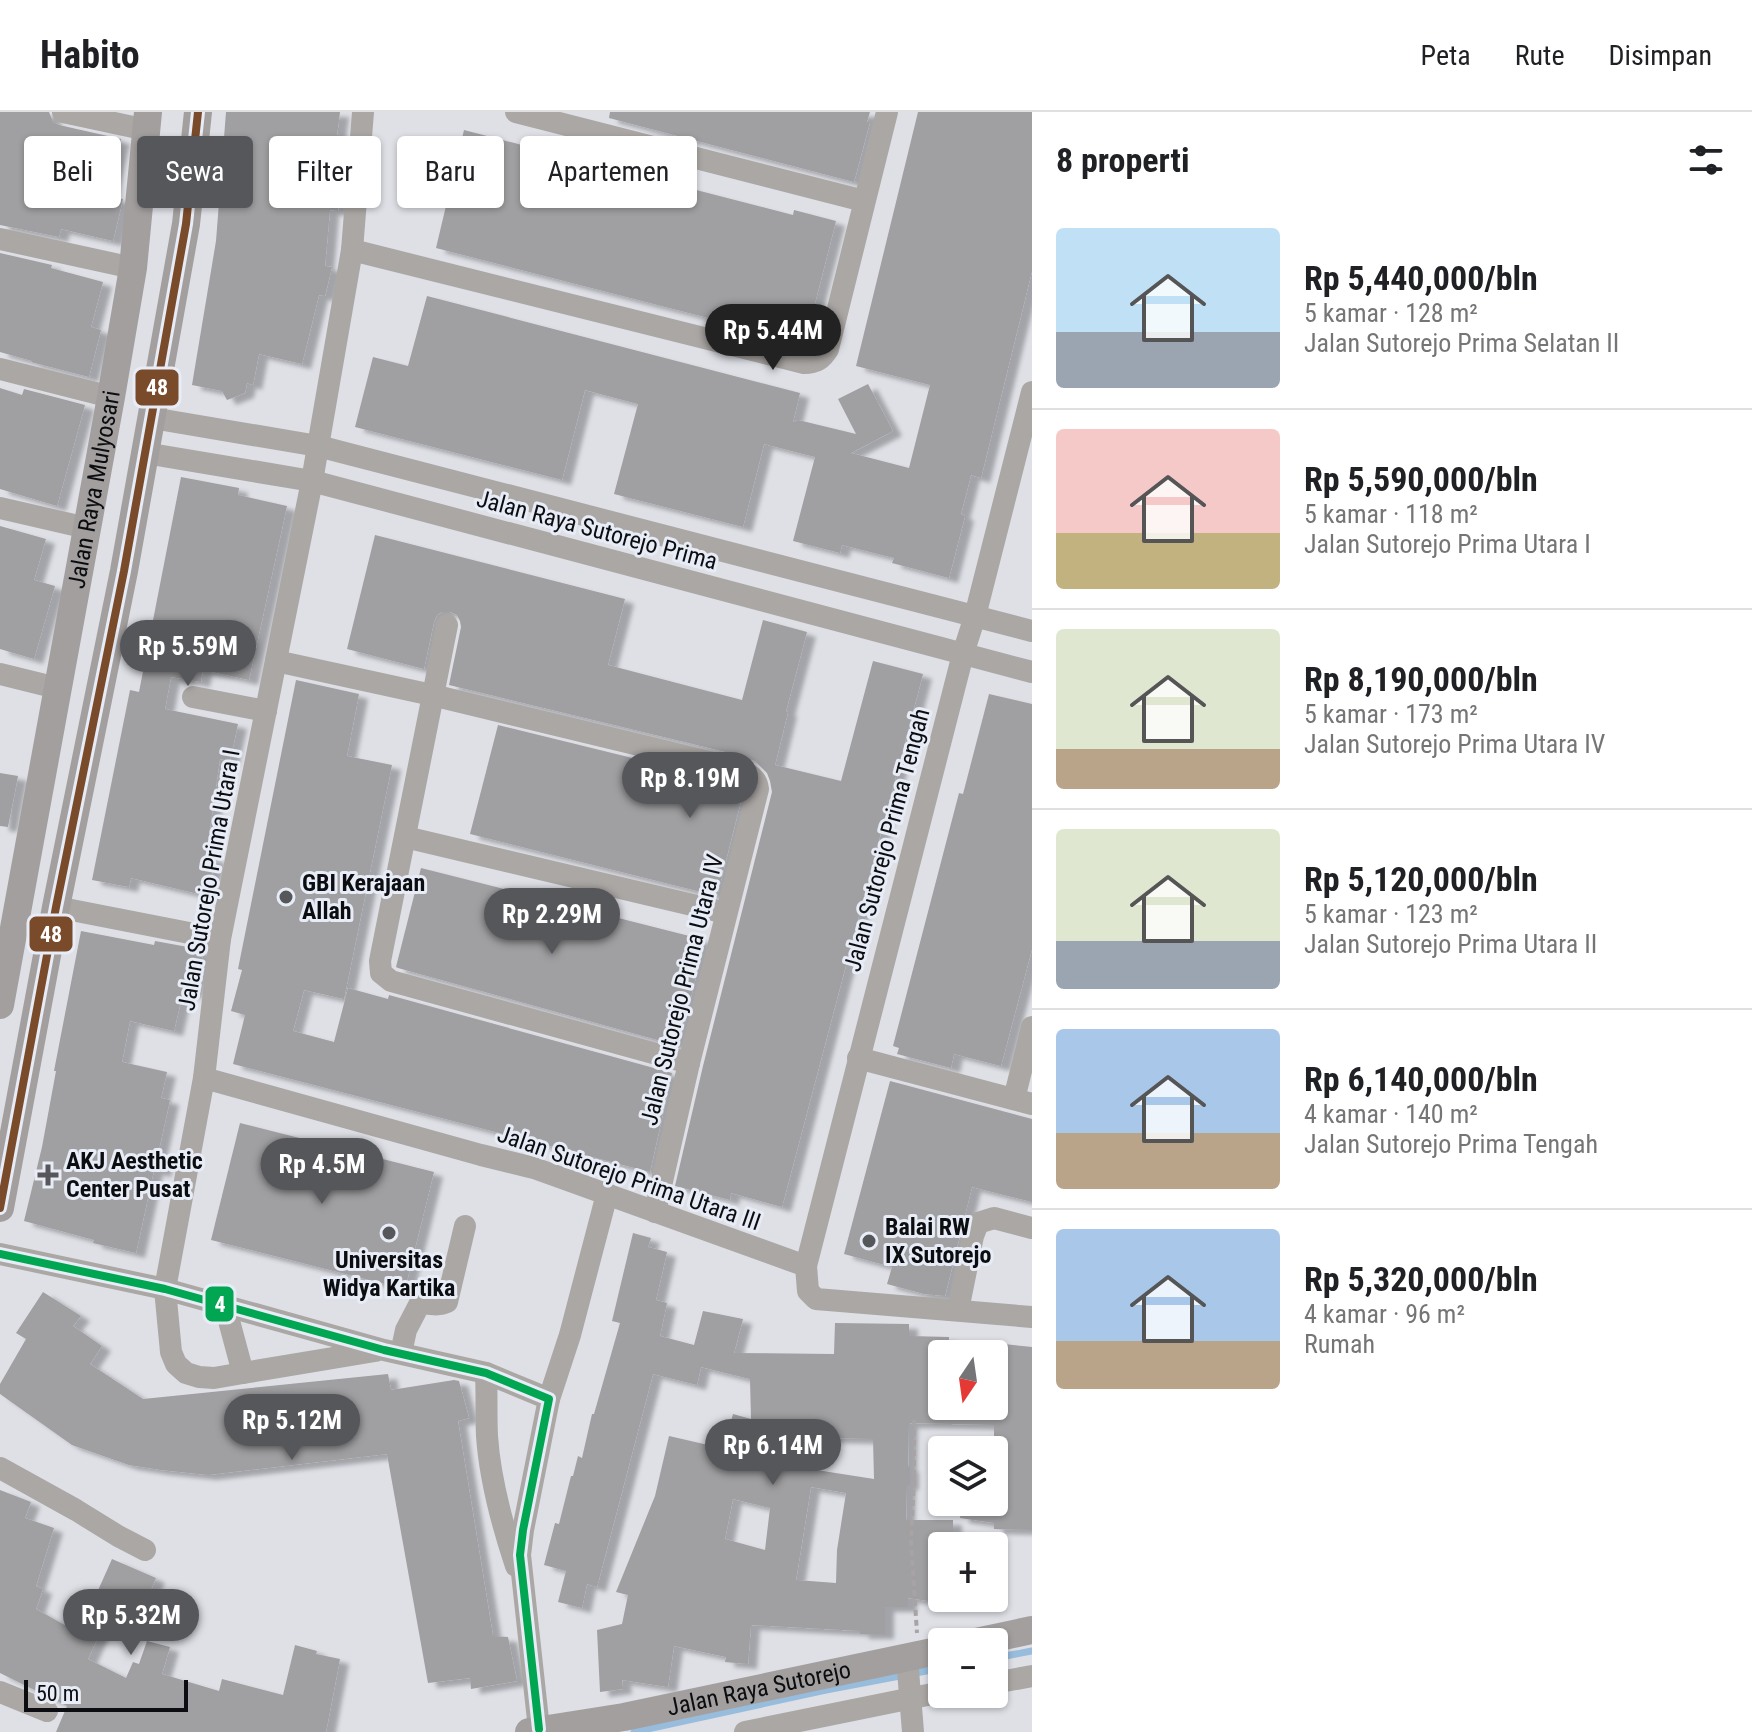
<!DOCTYPE html>
<html lang="id">
<meta charset="utf-8">
<style>
body{margin:0;font-family:"Roboto Condensed",sans-serif;background:#f6f6f6;color:#202124;height:100vh;display:flex;flex-direction:column;font-size:30px;white-space:nowrap}
*{box-sizing:border-box;margin:0}
p{font-size:26px;color:#757577}
.icon{flex:none;width:44px;height:44px;fill:none;stroke:currentColor;stroke-width:2;stroke-linecap:round;stroke-linejoin:round}
.map{position:relative;flex:1;overflow:hidden}
.drawer{display:flex;flex-direction:column;background:#fff;width:720px}
.drawer>*{flex:none}
.top-card{position:absolute;left:24px;top:24px;width:760px;height:72px;display:flex;gap:16px}
.needle{width:52px;rotate:193deg}
.tools{position:absolute;left:928px;top:1228px;display:grid;gap:16px}
.tools a{display:grid;place-items:center;width:80px;height:80px;border-radius:8px;background:#fff;box-shadow:0 2px 6px #0004;font-size:40px}
.scale{position:absolute;left:24px;bottom:20px;width:164px;box-sizing:border-box;padding-left:8px;border:4px solid #0b0d10;border-top:0;font-size:22px;line-height:28px;white-space:nowrap;color:#0b0d10;-webkit-text-stroke:6px #e7ecf6;paint-order:stroke}
.price{position:absolute;translate:-50% -68px;padding:0 18px;border-radius:28px;background:#55575b;color:#fff;font-size:26px;line-height:52px;filter:drop-shadow(0 2px 4px #0008)}
.price::after{content:'';position:absolute;left:50%;top:48px;width:24px;height:18px;margin-left:-12px;background:inherit;clip-path:polygon(0 0,100% 0,50% 100%)}
.price.on{background:#222;color:#fff}
ul{padding:0;list-style:none}
li{display:flex;align-items:center;gap:24px;height:200px;padding:0 24px}
li+li{border-top:2px solid #e0e0e0}
li span{display:grid;place-items:center;flex:none;width:224px;height:160px;border-radius:8px;color:#555}
li>.icon{margin-inline-start:auto}
span .icon{width:96px;height:96px;fill:#fffc;stroke-width:1}
li b{font-size:34px}
h2{display:flex;justify-content:space-between;align-items:center;height:96px;padding:0 24px;font-size:34px}
.pill{padding:0 28px;border-radius:8px;background:#fff;box-shadow:0 2px 6px #0004;font-size:28px;line-height:72px}
.pill.on{background:#55575b;color:#fff}
header{display:flex;align-items:center;gap:48px;box-sizing:border-box;height:112px;padding:0 40px;background:#fff;border-bottom:2px solid #e0e0e0}
header strong{font-size:38px}
nav{display:flex;gap:44px;margin-inline-start:auto;font-size:28px}
main{display:flex;flex:1;min-height:0}
.map>svg:first-child{display:block}
</style>
<header>
<strong>Habito</strong>
<nav><a>Peta</a><a>Rute</a><a>Disimpan</a></nav>
</header>
<main>
<div class="map">
<svg width="1032" height="1620" viewBox="0 0 1032 1620">
<defs>
<filter id="shadow"><feDropShadow dx="9" dy="5" stdDeviation="2" flood-color="#0004"/></filter>
</defs>
<rect width="100%" height="100%" fill="#dee0e6"/>
<g fill="none" stroke-linecap="round" stroke-linejoin="round">
<g stroke="#97bcdc" stroke-width="7">
<polyline points="994,1546 1032,1539"/>
<polyline points="634,1620 826,1578 942,1556"/>
</g>
</g>
<g fill="#a09fa1" fill-rule="evenodd" filter="url(#shadow)">
<polygon points="0,0 49,0 53,10 59,13 121,27 108,84 123,87 113,129 61,117 59,125 0,113"/>
<polygon points="226,0 340,0 336,31 343,31 338,99 330,98 325,154 332,155 325,184 319,183 302,252 259,242 253,273 247,271 245,281 227,288 222,279 192,273 216,129"/>
<polygon points="610,0 870,0 867,10 870,10 854,70 609,6"/>
<polygon points="918,0 1032,0 1032,159 981,366 971,363 961,402 965,404 949,466 892,451 894,446 842,433 840,441 793,429 815,345 764,332 743,415 614,382 638,292 585,278 562,368 355,315 373,245 408,254 427,184 800,281 793,310 798,308 856,322 838,287 868,272 893,319 851,341 909,356 930,273 856,254"/>
<polygon points="464,18 793,103 794,98 836,109 804,234 762,224 763,220 436,136"/>
<polygon points="0,141 52,153 51,156 103,170 91,215 101,218 89,265 31,250 32,249 0,240"/>
<polygon points="0,276 22,283 24,277 85,293 57,394 0,377"/>
<polygon points="181,365 239,376 238,383 287,394 249,568 203,558 201,570 171,565 165,597 238,612 230,649 220,647 206,744 216,746 207,784 131,766 129,775 92,768 130,578 139,580"/>
<polygon points="0,414 46,427 34,468 55,474 34,547 0,537"/>
<polygon points="375,423 625,487 608,553 742,588 763,508 807,520 786,599 788,600 775,653 841,669 873,549 923,562 782,1095 731,1081 730,1088 675,1074 703,954 772,680 770,669 767,661 755,649 734,642 449,573 461,515 460,509 457,503 450,500 442,500 437,503 434,510 424,557 347,537"/>
<polygon points="296,568 359,582 347,644 392,653 344,887 304,878 293,919 334,930 348,876 388,887 389,883 672,961 650,1060 233,952 245,903 231,899 242,858 238,857"/>
<polygon points="989,582 1032,592 1032,837 1001,954 954,942 951,956 897,942 899,936 893,934 959,681 963,682"/>
<polygon points="498,613 726,669 742,675 744,677 717,784 470,722"/>
<polygon points="0,661 18,664 8,715 0,714"/>
<polygon points="421,756 705,828 679,934 398,856 396,855"/>
<polygon points="81,819 154,833 155,829 204,838 193,882 183,880 174,919 130,909 122,950 167,960 161,986 170,988 158,1042 166,1044 162,1060 154,1058 136,1141 93,1131 94,1128 24,1109 42,1035 56,959 54,959"/>
<polygon points="890,969 1032,1007 1032,1090 972,1075 945,1184 924,1182 887,1172 892,1155 844,1142"/>
<polygon points="240,1011 434,1060 405,1177 211,1128"/>
<path d="M633,1121L651,1126L648,1135L667,1140L656,1188L667,1191L660,1224L694,1233L703,1199L743,1207L734,1241L834,1242L835,1211L909,1212V1224L949,1225V1242H942V1294H994V1231L1032,1235V1418L994,1417V1411L960,1406L962,1390H994V1313L909,1311L908,1355H910V1373H907L906,1408H953V1429H947V1434H942V1491L908,1486V1495H885V1522H860V1519L751,1513L748,1552L725,1550L726,1545L674,1534L668,1575L622,1568L623,1577L600,1580L597,1518L622,1512L628,1483L616,1480L655,1384L669,1324L708,1333L707,1341L874,1367L873,1327L727,1324L733,1302L751,1307L750,1267L701,1255L697,1273L653,1262L597,1475L587,1472L582,1496L558,1490L566,1459L544,1453L555,1411L559,1412L571,1364H573L578,1344L582,1346L592,1302H594L620,1211L612,1209ZM811,1375L846,1381L837,1438L836,1471L796,1468ZM733,1387L770,1396L765,1438L725,1427Z"/>
<polygon points="43,1180 81,1204 73,1214 102,1234 90,1252 143,1287 388,1262 391,1278 454,1268 459,1269 469,1306 458,1309 493,1524 508,1525 517,1569 471,1577 470,1566 428,1571 387,1342 208,1363 161,1358 129,1353 72,1333 0,1282 0,1272 26,1227 16,1221"/>
<polygon points="0,1378 31,1390 25,1406 54,1416 36,1474 43,1477 36,1497 79,1521 112,1447 156,1466 136,1513 109,1501 88,1547 126,1566 133,1550 139,1552 147,1529 170,1535 162,1562 219,1579 222,1567 283,1583 295,1533 317,1539 316,1542 340,1547 326,1620 56,1620 67,1594 0,1561"/>
</g>
<g fill="none" stroke-linecap="round" stroke-linejoin="round">
<polyline stroke="#a8a4a5" stroke-width="4" stroke-dasharray="6 4" stroke-linecap="butt" points="914,1308 914,1366 911,1430 917,1521"/>
<g stroke="#aba7a5" stroke-width="22">
<polyline points="63,0 147,18"/>
<polyline points="516,0 864,89"/>
<polyline points="0,127 133,156"/>
<path d="M352,138L804,251C816,251 822,247 828,237L887,0"/>
<polyline points="0,257 111,285"/>
<polyline points="1032,280 975,504 963,542 806,1154 808,1179 816,1187 1032,1205"/>
<polyline points="152,306 318,334 1032,519"/>
<polyline points="145,341 312,369 1032,560"/>
<polyline points="0,396 87,416"/>
<polyline points="447,513 380,849 381,861 391,869 689,951"/>
<path d="M276,549L432,583L730,655C743,659 756,662 758,677L689,951L655,1100"/>
<polyline points="0,562 57,576"/>
<polyline points="193,585 266,599"/>
<polyline points="405,725 726,801"/>
<polyline points="56,795 220,827"/>
<polyline points="858,946 1032,992"/>
<polyline points="204,966 481,1043 534,1056 806,1154"/>
<polyline points="1014,987 1032,915"/>
<polyline points="0,1142 165,1177 384,1238 486,1261 549,1287 523,1418 520,1443 539,1617"/>
<polyline points="225,1194 243,1261 375,1239"/>
<polyline points="958,1198 973,1124 978,1111 994,1106 1032,1116"/>
<path d="M401,1241L406,1218L419,1193C430,1189 435,1196 447,1190L465,1114"/>
<polyline points="243,1261 214,1266 199,1265 186,1261 176,1252 171,1240 165,1177 204,966 220,827 312,369 352,138 363,0"/>
<path d="M486,1261C487,1282 486,1303 487,1324C490,1369 502,1412 516,1454"/>
<polyline points="549,1287 570,1223 607,1082"/>
<polyline points="0,1356 76,1398 118,1424 145,1438"/>
<polyline points="907,1546 913,1620"/>
<polyline points="994,1571 1032,1564"/>
<polyline points="0,1580 47,1599"/>
<polyline points="745,1620 942,1580"/>
</g>
<g stroke="#a39f9e" stroke-width="28">
<path id="s1" d="M0,893L111,285L133,156L148,0"/>
<polyline points="0,1096 56,795 124,459 186,112 198,0"/>
<polyline points="976,1530 1032,1518"/>
<path id="s2" d="M529,1620L624,1605L942,1538"/>
</g>
<defs>
<polyline id="bus-1" points="0,1096 56,795 124,459 186,112 198,0"/>
<polyline id="bus-2" points="0,1142 165,1177 384,1238 486,1261 549,1287 523,1418 520,1443 539,1617"/>
</defs>
<use href="#bus-1" stroke="#e7ecf6" stroke-width="14"/>
<use href="#bus-2" stroke="#e7ecf6" stroke-width="14"/>
<use href="#bus-1" stroke="#7a4b2a" stroke-width="8"/>
<use href="#bus-2" stroke="#00a651" stroke-width="8"/>
</g>
<g fill="#55575b" stroke="#e7ecf6" stroke-width="3">
<circle cx="286" cy="785" r="8"/>
<path d="M44 1051h8v8h8v8h-8v8h-8v-8h-8v-8h8z"/>
<circle cx="389" cy="1121" r="8"/>
<circle cx="869" cy="1129" r="8"/>
</g>
<g text-anchor="middle" stroke-width="6" stroke-linejoin="round" paint-order="stroke">
<g font-size="24" fill="#0b0d10" stroke="#e7ecf6">
<text dy="8" stroke="none"><textPath href="#s1" startOffset="524">Jalan Raya Mulyosari</textPath></text>
<text transform="translate(597 418) rotate(15)" y="8">Jalan Raya Sutorejo Prima</text>
<text transform="translate(887 728) rotate(-75)" y="8">Jalan Sutorejo Prima Tengah</text>
<text transform="translate(209 768) rotate(-80)" y="8">Jalan Sutorejo Prima Utara I</text>
<text transform="translate(682 878) rotate(-76)" y="8">Jalan Sutorejo Prima Utara IV</text>
<text transform="translate(629 1066) rotate(19)" y="8">Jalan Sutorejo Prima Utara III</text>
<text dy="8" stroke="none"><textPath href="#s2" startOffset="234">Jalan Raya Sutorejo</textPath></text>
</g>
<g font-size="24" font-weight="bold" fill="#0b0d10" stroke="#e7ecf6" text-anchor="start">
<text x="302" y="779">GBI Kerajaan<tspan x="302" dy="28">Allah</tspan></text>
<text x="66" y="1057">AKJ Aesthetic<tspan x="66" dy="28">Center Pusat</tspan></text>
<text x="885" y="1123">Balai RW<tspan x="885" dy="28">IX Sutorejo</tspan></text>
<text x="389" y="1156" text-anchor="middle">Universitas<tspan x="389" dy="28">Widya Kartika</tspan></text>
</g>
</g>
<g stroke="#e7ecf6" stroke-width="3">
<rect x="134" y="256" width="46" height="39" rx="8" fill="#7a4b2a"/>
<rect x="28" y="803" width="46" height="38" rx="8" fill="#7a4b2a"/>
<rect x="204" y="1173" width="31" height="38" rx="8" fill="#00a651"/>
</g>
<g font-size="22" text-anchor="middle" font-weight="bold" fill="#fff">
<text x="157" y="283">48</text>
<text x="51" y="830">48</text>
<text x="220" y="1200">4</text>
</g>
</svg>
<div class="tools">
<a><svg class="needle" viewBox="-14 -14 28 28"><path d="M0-13l5 13h-10z" fill="#e53935"/><path d="M0 13l5-13h-10z" fill="#757577"/></svg></a>
<a><svg class="icon" aria-label="layers" viewBox="0 0 24 24"><path d="M12 4l9 5-9 5-9-5zM3 14l9 5 9-5"/></svg></a>
<a>+</a>
<a>−</a>
</div>
<div class="scale">50 m</div>
<b class="price on" style="left:773px;top:260px">Rp 5.44M</b>
<b class="price" style="left:188px;top:576px">Rp 5.59M</b>
<b class="price" style="left:690px;top:708px">Rp 8.19M</b>
<b class="price" style="left:552px;top:844px">Rp 2.29M</b>
<b class="price" style="left:322px;top:1094px">Rp 4.5M</b>
<b class="price" style="left:292px;top:1350px">Rp 5.12M</b>
<b class="price" style="left:773px;top:1375px">Rp 6.14M</b>
<b class="price" style="left:131px;top:1545px">Rp 5.32M</b>
<div class="top-card">
<a class="pill">Beli</a>
<a class="pill on">Sewa</a>
<a class="pill">Filter</a>
<a class="pill">Baru</a>
<a class="pill">Apartemen</a>
</div>
</div>
<section class="drawer">
<h2>8 properti<svg class="icon" aria-label="filters" viewBox="0 0 24 24"><path d="M4 7h16M4 17h16"/><circle cx="9" cy="7" r="2"/><circle cx="15" cy="17" r="2"/></svg></h2>
<ul>
<li><span style="background:linear-gradient(#bfe0f5 65%,#9aa5b1 0)"><svg class="icon" aria-label="home" viewBox="0 0 24 24"><path d="M3 11l9-7 9 7M6 9v11h12V9"/></svg></span><div><b>Rp 5,440,000/bln</b><p>5 kamar · 128 m²</p><p>Jalan Sutorejo Prima Selatan II</p></div></li>
<li><span style="background:linear-gradient(#f6c9c9 65%,#c2b280 0)"><svg class="icon" aria-label="home" viewBox="0 0 24 24"><path d="M3 11l9-7 9 7M6 9v11h12V9"/></svg></span><div><b>Rp 5,590,000/bln</b><p>5 kamar · 118 m²</p><p>Jalan Sutorejo Prima Utara I</p></div></li>
<li><span style="background:linear-gradient(#dfe7d0 75%,#b9a48a 0)"><svg class="icon" aria-label="home" viewBox="0 0 24 24"><path d="M3 11l9-7 9 7M6 9v11h12V9"/></svg></span><div><b>Rp 8,190,000/bln</b><p>5 kamar · 173 m²</p><p>Jalan Sutorejo Prima Utara IV</p></div></li>
<li><span style="background:linear-gradient(#dfe7d0 70%,#9aa5b1 0)"><svg class="icon" aria-label="home" viewBox="0 0 24 24"><path d="M3 11l9-7 9 7M6 9v11h12V9"/></svg></span><div><b>Rp 5,120,000/bln</b><p>5 kamar · 123 m²</p><p>Jalan Sutorejo Prima Utara II</p></div></li>
<li><span style="background:linear-gradient(#a9c7e8 65%,#b9a48a 0)"><svg class="icon" aria-label="home" viewBox="0 0 24 24"><path d="M3 11l9-7 9 7M6 9v11h12V9"/></svg></span><div><b>Rp 6,140,000/bln</b><p>4 kamar · 140 m²</p><p>Jalan Sutorejo Prima Tengah</p></div></li>
<li><span style="background:linear-gradient(#a9c7e8 70%,#b9a48a 0)"><svg class="icon" aria-label="home" viewBox="0 0 24 24"><path d="M3 11l9-7 9 7M6 9v11h12V9"/></svg></span><div><b>Rp 5,320,000/bln</b><p>4 kamar · 96 m²</p><p>Rumah</p></div></li>
</ul>
</section>
</main>
